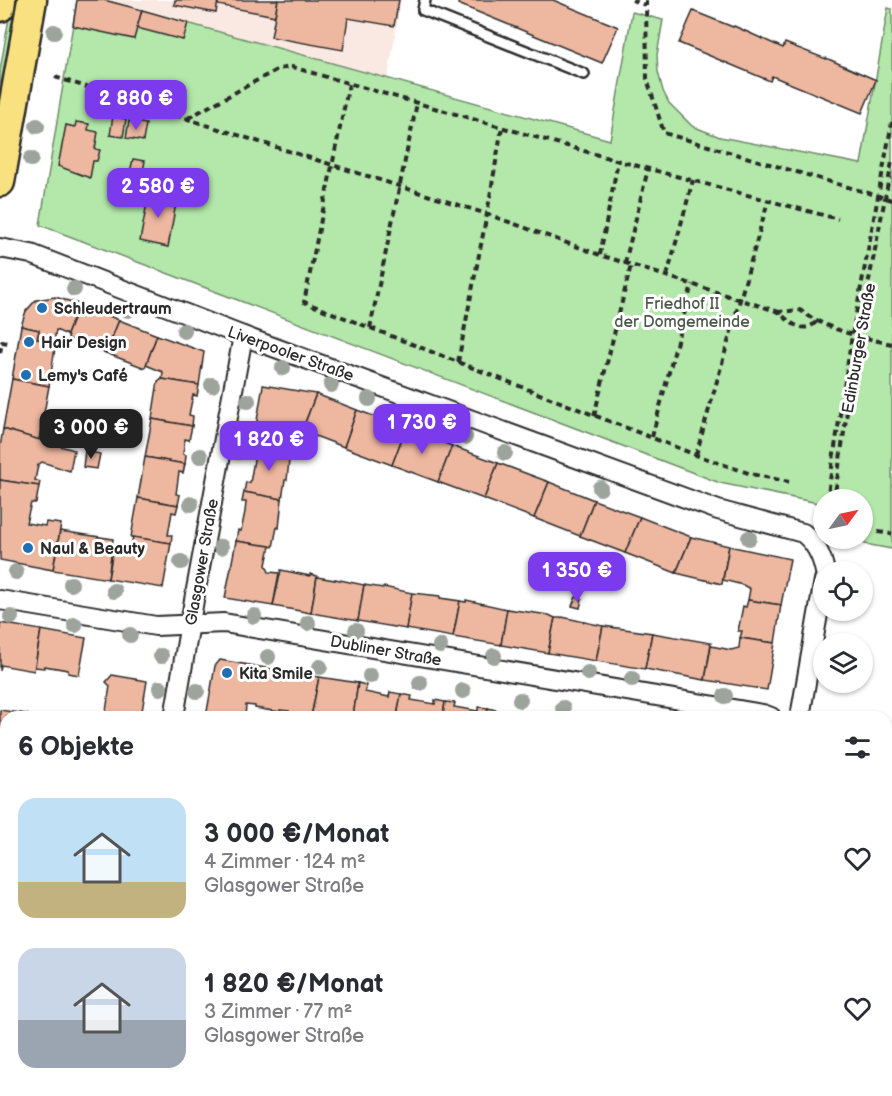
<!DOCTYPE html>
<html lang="de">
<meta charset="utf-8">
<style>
body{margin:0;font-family:"Balsamiq Sans",sans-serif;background:#f2f2f3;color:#2b2b33;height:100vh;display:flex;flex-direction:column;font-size:22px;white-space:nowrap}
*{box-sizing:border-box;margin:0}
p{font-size:20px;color:#7c7c81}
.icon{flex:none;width:33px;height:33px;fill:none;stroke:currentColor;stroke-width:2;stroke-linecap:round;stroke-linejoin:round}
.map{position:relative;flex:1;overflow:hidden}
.side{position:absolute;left:0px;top:711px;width:892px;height:386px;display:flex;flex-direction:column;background:#fff;border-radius:18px 18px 0 0;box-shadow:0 2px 4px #0004}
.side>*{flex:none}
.needle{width:39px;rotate:57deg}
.tools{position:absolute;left:813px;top:489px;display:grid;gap:12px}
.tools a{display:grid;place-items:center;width:60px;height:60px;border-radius:50%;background:#fff;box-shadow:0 2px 4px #0004;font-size:30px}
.price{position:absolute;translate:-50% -51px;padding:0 14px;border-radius:12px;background:#7c3aed;color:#fff;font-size:20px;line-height:39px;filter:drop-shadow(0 2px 3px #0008)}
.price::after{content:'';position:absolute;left:50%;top:36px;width:18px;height:14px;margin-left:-9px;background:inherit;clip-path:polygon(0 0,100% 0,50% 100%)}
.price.current{background:#222;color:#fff}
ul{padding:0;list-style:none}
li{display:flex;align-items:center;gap:18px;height:150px;padding:0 18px}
li span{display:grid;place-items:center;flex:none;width:168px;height:120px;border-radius:18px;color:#555}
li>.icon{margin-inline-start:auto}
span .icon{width:72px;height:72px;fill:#fffc;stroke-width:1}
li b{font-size:26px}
h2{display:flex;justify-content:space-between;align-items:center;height:72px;padding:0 18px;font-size:26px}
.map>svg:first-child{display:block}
</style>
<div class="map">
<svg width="892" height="1096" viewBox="0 0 892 1096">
<rect width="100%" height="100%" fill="#fff"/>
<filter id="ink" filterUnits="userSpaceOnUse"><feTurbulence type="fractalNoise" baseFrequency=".0167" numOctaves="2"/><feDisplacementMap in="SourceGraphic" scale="12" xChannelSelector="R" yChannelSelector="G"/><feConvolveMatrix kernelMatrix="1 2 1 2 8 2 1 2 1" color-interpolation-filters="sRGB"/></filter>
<g filter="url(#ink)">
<polygon fill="#fae9e2" points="104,0 401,0 388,78"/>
<g fill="#b3e8aa" stroke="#6f8a6a" stroke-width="1.5">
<polygon points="12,0 21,0 0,121 0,71"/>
<polygon points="77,0 104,0 610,140 632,12 663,20 657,55 658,72 663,91 669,103 692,126 720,137 861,164 888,8 892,9 892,549 865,544 861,539 862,500 824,500 823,504 720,483 40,225"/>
<polygon points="887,777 892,778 892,1096 767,1096 768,1090 886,1090"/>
</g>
<g fill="#edb7a0" stroke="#2b2b2b" stroke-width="1.5">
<polygon points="77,0 104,0 142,10 134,39 73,26"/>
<polygon points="175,0 218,0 216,13 174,5"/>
<polygon points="218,0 278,0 275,16 218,5"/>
<polygon points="278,0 399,0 394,26 348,18 343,50 271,37"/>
<polygon points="459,0 553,0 618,27 602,63 458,4"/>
<polygon points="142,10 188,23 183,40 137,28"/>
<polygon points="693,11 733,27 734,26 783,48 785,43 826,59 826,58 876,80 862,113 772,76 770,81 679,43"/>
<polygon points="113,116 126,119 123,137 110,135"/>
<polygon points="129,121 146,124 143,141 126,138"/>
<polygon points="76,122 89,124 88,130 98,132 95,149 100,150 97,161 93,161 90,178 58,166 66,125 75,127"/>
<polygon points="133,159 145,161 139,192 126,190"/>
<polygon points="111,187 131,191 128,204 109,200"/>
<polygon points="149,192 177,198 168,247 140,241"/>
<polygon points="55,297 79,304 67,335 56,330 54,342 37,339 39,330 21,326 26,311 36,300"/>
<polygon points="79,304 119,320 106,353 69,339 67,335"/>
<polygon points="119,320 157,335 145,368 106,353"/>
<polygon points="21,326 39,330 37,339 54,342 55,348 49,386 12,379"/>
<polygon points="157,335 204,352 199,385 162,379 163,372 146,365"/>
<polygon points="12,379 49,386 39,440 3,429"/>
<polygon points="162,379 199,385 197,396 193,395 189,415 193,416 192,426 152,419 158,381"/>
<polygon points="263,385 316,394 303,428 295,426 290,432 287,450 253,444"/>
<polygon points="316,394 357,410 344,447 302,431"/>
<polygon points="357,410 406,428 392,465 344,447"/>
<polygon points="152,419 192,426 189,440 185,439 183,454 186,455 185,464 145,457"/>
<polygon points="406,428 452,446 438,482 392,465"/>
<polygon points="3,429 74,450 70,471 42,462 38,465 35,480 40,482 39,486 0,480 0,447"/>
<polygon points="253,444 290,451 287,480 285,480 282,499 244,492 246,482 250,483 255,454 251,454"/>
<polygon points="452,446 498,463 484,499 438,482"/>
<polygon points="85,451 100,454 97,469 83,467"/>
<polygon points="145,457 185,464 183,473 179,472 176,494 180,495 178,505 138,498"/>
<polygon points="498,463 549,482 534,518 484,499"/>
<polygon points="0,480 39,486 36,503 31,503 26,523 45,526 46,522 61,524 53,570 0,560"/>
<polygon points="549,482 594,500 580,536 534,518"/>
<polygon points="244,492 282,499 279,528 277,527 273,547 236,541 238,530 241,531 245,512 246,502 242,502"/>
<polygon points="138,498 178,505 176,513 172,512 168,535 172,535 171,543 131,537"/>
<polygon points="594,500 640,517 625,553 580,536"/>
<polygon points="640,517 691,537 676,573 625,553"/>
<polygon points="60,531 113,539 108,579 53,570"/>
<polygon points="133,537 171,543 163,588 108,579 114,544 127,546 131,544"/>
<polygon points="691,537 729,546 722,584 676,573"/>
<polygon points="236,541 270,546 266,565 269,572 279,573 273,606 225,598"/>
<polygon points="729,546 790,559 781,605 748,600 750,589 743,585 723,580"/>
<polygon points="579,557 593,562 585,587 570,582"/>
<polygon points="281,570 310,576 310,574 317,576 311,613 273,606"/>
<polygon points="317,577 335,580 335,579 364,585 358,621 311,613"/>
<polygon points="364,585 383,588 384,587 412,593 406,629 358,621"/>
<polygon points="412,593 440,596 440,598 460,601 453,637 406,629"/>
<polygon points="576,597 582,599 580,608 572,606"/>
<polygon points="466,600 507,609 501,645 453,637 460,601 466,602"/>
<polygon points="748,600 781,605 775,643 740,638 742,631 738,631 743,606 746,607"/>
<polygon points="507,609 549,615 555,618 548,653 501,645"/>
<polygon points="562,617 603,626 596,661 548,653 555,618 561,618"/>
<polygon points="0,623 41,630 34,671 1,665 0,671"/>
<polygon points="603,626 652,633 645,669 596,661"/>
<polygon points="41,630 86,638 79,675 68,673 68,670 44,666 44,668 35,667"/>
<polygon points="652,633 711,643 705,680 645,669"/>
<polygon points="740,638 775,643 767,690 705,680 711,646 731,650 739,648"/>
<polygon points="220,660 319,677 311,717 288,717 289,711 280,710 280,712 255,708 255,706 246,705 245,717 206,717 215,666"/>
<polygon points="112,675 147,681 141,717 105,717 110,686 106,682"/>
<polygon points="319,677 358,683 353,717 320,714 320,717 311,717"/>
<polygon points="358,683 366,685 365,692 389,697 390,692 401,694 397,717 353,717"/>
<polygon points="401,694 412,696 411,700 435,704 435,700 445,702 443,717 397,717"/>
<polygon points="445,702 455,703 454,707 478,711 478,707 488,708 487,717 443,717"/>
<polygon points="488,708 497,710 497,714 512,717 487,717"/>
<polygon points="0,710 27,714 26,717 6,717 6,731 0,730"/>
<polygon points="0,760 6,761 6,777 0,776"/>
<polygon points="0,827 6,828 6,847 3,848 0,848"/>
<polygon points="6,881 6,951 0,950 0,910 3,910 4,903 2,902"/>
<polygon points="1,1022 6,1023 6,1074 0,1073"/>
<polygon points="0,1073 6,1074 6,1096 0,1096"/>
<polygon points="52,1090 75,1090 75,1095"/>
<polygon points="141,1090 187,1090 186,1093 179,1092 178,1096 140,1096"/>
<polygon points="187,1090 224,1090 223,1096 191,1096 186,1095"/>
<polygon points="224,1090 261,1090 260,1096 223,1096"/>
<polygon points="52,1092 75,1095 74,1096 51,1096"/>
</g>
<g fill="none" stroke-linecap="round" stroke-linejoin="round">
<defs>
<polyline id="lane" points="425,0 423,10 584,74"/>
<g id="street">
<path d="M0,248L31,254L243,336L718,510L803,533C816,543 822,556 825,572"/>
<polyline points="0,600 156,626 224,623 763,714 771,717"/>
<polyline points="174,717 194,600 243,336"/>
<polyline points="800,717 824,580"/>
<polyline points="886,744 892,745"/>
<polyline points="0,986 6,987"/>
<polyline points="647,1090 679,1096"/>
<polyline points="110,1096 111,1090"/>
<polyline points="730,1096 731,1090"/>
</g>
<g id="primary">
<polyline points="0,7 1,0"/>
<polyline points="0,182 32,0"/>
</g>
</defs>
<use href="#lane" stroke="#2b2b2b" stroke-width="14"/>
<use href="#street" stroke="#2b2b2b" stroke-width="22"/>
<use href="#primary" stroke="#2b2b2b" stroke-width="33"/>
<g stroke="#2b2b2b" stroke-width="4" stroke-dasharray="6 4.5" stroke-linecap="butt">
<polyline points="632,0 645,5"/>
<polyline points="646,0 647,79 664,133 892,200"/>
<polyline points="55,77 487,214 600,255 779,312"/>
<polyline points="349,84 304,302 696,455 751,474 789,482"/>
<polyline points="188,118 278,69 292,67 619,161 838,219"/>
<polyline points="600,255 618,161"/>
<polyline points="625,263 648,169"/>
<polyline points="667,276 693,180"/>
<path d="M816,322C803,335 789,322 779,312L800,310C827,330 860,337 892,344"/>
<polyline points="370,328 417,103"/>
<polyline points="0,353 2,342 8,343"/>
<polyline points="458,362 487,214 502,127"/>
<polyline points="594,416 631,265"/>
<polyline points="652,437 692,284"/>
<polyline points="696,455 768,201"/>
<polyline points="827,500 852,335 892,122"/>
<polyline points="834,500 858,337 892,162"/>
<polyline points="878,532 892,534"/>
<polyline points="886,841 892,844"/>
<polyline points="886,896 892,869"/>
<polyline points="886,1031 892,1029"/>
<polyline points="851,1096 852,1090"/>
</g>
<use href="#lane" stroke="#fff" stroke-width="9"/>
<use href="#street" stroke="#fff" stroke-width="18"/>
<use href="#primary" stroke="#fae180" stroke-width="28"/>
</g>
<g fill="#9da49c">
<circle cx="54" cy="32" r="8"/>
<circle cx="37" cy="126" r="8"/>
<circle cx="31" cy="159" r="8"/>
<circle cx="74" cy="289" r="8"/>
<circle cx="128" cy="310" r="8"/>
<circle cx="184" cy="331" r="8"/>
<circle cx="283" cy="368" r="8"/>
<circle cx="212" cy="385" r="8"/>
<circle cx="331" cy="385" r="8"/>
<circle cx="369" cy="399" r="8"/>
<circle cx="248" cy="401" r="8"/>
<circle cx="426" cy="423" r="8"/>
<circle cx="465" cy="437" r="8"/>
<circle cx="238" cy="452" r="8"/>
<circle cx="505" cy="453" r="8"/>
<circle cx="200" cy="456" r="8"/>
<circle cx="600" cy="488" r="8"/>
<circle cx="191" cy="504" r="8"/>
<circle cx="749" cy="538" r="8"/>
<circle cx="221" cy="547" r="8"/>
<circle cx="181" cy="562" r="8"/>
<circle cx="16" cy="572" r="8"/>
<circle cx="71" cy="584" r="8"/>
<circle cx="114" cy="591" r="8"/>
<circle cx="254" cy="616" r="8"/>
<circle cx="11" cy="617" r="8"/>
<circle cx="308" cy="623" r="8"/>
<circle cx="75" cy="625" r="8"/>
<circle cx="356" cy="631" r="8"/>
<circle cx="130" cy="635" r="8"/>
<circle cx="440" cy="646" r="8"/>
<circle cx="161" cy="656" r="8"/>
<circle cx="494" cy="656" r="8"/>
<circle cx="268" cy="657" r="8"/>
<circle cx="320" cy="667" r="8"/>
<circle cx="588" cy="673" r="8"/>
<circle cx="370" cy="676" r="8"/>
<circle cx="632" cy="679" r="8"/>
<circle cx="420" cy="683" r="8"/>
<circle cx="160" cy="688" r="8"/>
<circle cx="197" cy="691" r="8"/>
<circle cx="463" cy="691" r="8"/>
<circle cx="725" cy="696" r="8"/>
<circle cx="520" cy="700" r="8"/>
<circle cx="563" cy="708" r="8"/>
</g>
</g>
<g fill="#1f6fb2" stroke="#fff" stroke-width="2">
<circle cx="42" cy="308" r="6"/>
<circle cx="29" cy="342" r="6"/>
<circle cx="26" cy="375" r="6"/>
<circle cx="28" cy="548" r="6"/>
<circle cx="227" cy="673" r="6"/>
</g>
<g text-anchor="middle" stroke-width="6" stroke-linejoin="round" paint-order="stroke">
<g font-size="16" fill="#4d5a4b" stroke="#fff">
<text x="682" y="309">Friedhof II<tspan x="682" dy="18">der Domgemeinde</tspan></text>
</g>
<g font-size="16" font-weight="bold" fill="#2b2b2b" stroke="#fff" text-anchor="start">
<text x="54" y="314">Schleudertraum</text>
<text x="41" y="348">Hair Design</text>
<text x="38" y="381">Lemy's Café</text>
<text x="40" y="554">Naul &amp; Beauty</text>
<text x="239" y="679">Kita Smile</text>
</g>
<g font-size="16" fill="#2b2b2b" stroke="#fff">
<text transform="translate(858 348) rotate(-80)" y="6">Edinburger Straße</text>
<text transform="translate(291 353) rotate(20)" y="6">Liverpooler Straße</text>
<text transform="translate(201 562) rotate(-80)" y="6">Glasgower Straße</text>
<text transform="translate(386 650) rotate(10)" y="6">Dubliner Straße</text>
</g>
</g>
</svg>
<div class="tools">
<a><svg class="needle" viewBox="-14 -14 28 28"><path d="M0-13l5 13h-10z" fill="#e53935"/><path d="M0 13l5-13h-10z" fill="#7c7c81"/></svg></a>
<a><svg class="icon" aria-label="locate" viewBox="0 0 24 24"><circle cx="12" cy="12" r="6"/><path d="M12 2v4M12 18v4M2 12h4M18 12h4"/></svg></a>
<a><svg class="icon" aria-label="layers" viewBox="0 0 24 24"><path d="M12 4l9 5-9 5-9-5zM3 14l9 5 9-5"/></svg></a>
</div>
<b class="price" style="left:136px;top:131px">2 880 €</b>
<b class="price" style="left:158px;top:219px">2 580 €</b>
<b class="price" style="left:422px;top:455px">1 730 €</b>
<b class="price current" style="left:91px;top:460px">3 000 €</b>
<b class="price" style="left:269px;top:472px">1 820 €</b>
<b class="price" style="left:577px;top:603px">1 350 €</b>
<section class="side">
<h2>6 Objekte<svg class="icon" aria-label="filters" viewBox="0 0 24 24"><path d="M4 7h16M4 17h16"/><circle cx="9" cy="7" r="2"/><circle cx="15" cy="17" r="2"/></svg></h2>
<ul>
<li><span style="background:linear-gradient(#bfe0f5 70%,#c2b280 0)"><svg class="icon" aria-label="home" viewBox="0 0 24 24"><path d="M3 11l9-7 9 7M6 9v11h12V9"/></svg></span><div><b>3 000 €/Monat</b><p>4 Zimmer · 124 m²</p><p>Glasgower Straße</p></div><svg class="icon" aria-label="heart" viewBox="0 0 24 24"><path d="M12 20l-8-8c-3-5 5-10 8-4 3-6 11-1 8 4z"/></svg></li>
<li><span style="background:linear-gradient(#c9d6e8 60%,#9aa5b1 0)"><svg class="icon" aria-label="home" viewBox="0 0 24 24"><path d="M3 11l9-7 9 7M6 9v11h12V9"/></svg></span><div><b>1 820 €/Monat</b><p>3 Zimmer · 77 m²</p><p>Glasgower Straße</p></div><svg class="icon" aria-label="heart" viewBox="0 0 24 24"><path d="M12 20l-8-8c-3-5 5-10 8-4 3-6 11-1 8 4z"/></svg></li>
</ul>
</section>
</div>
